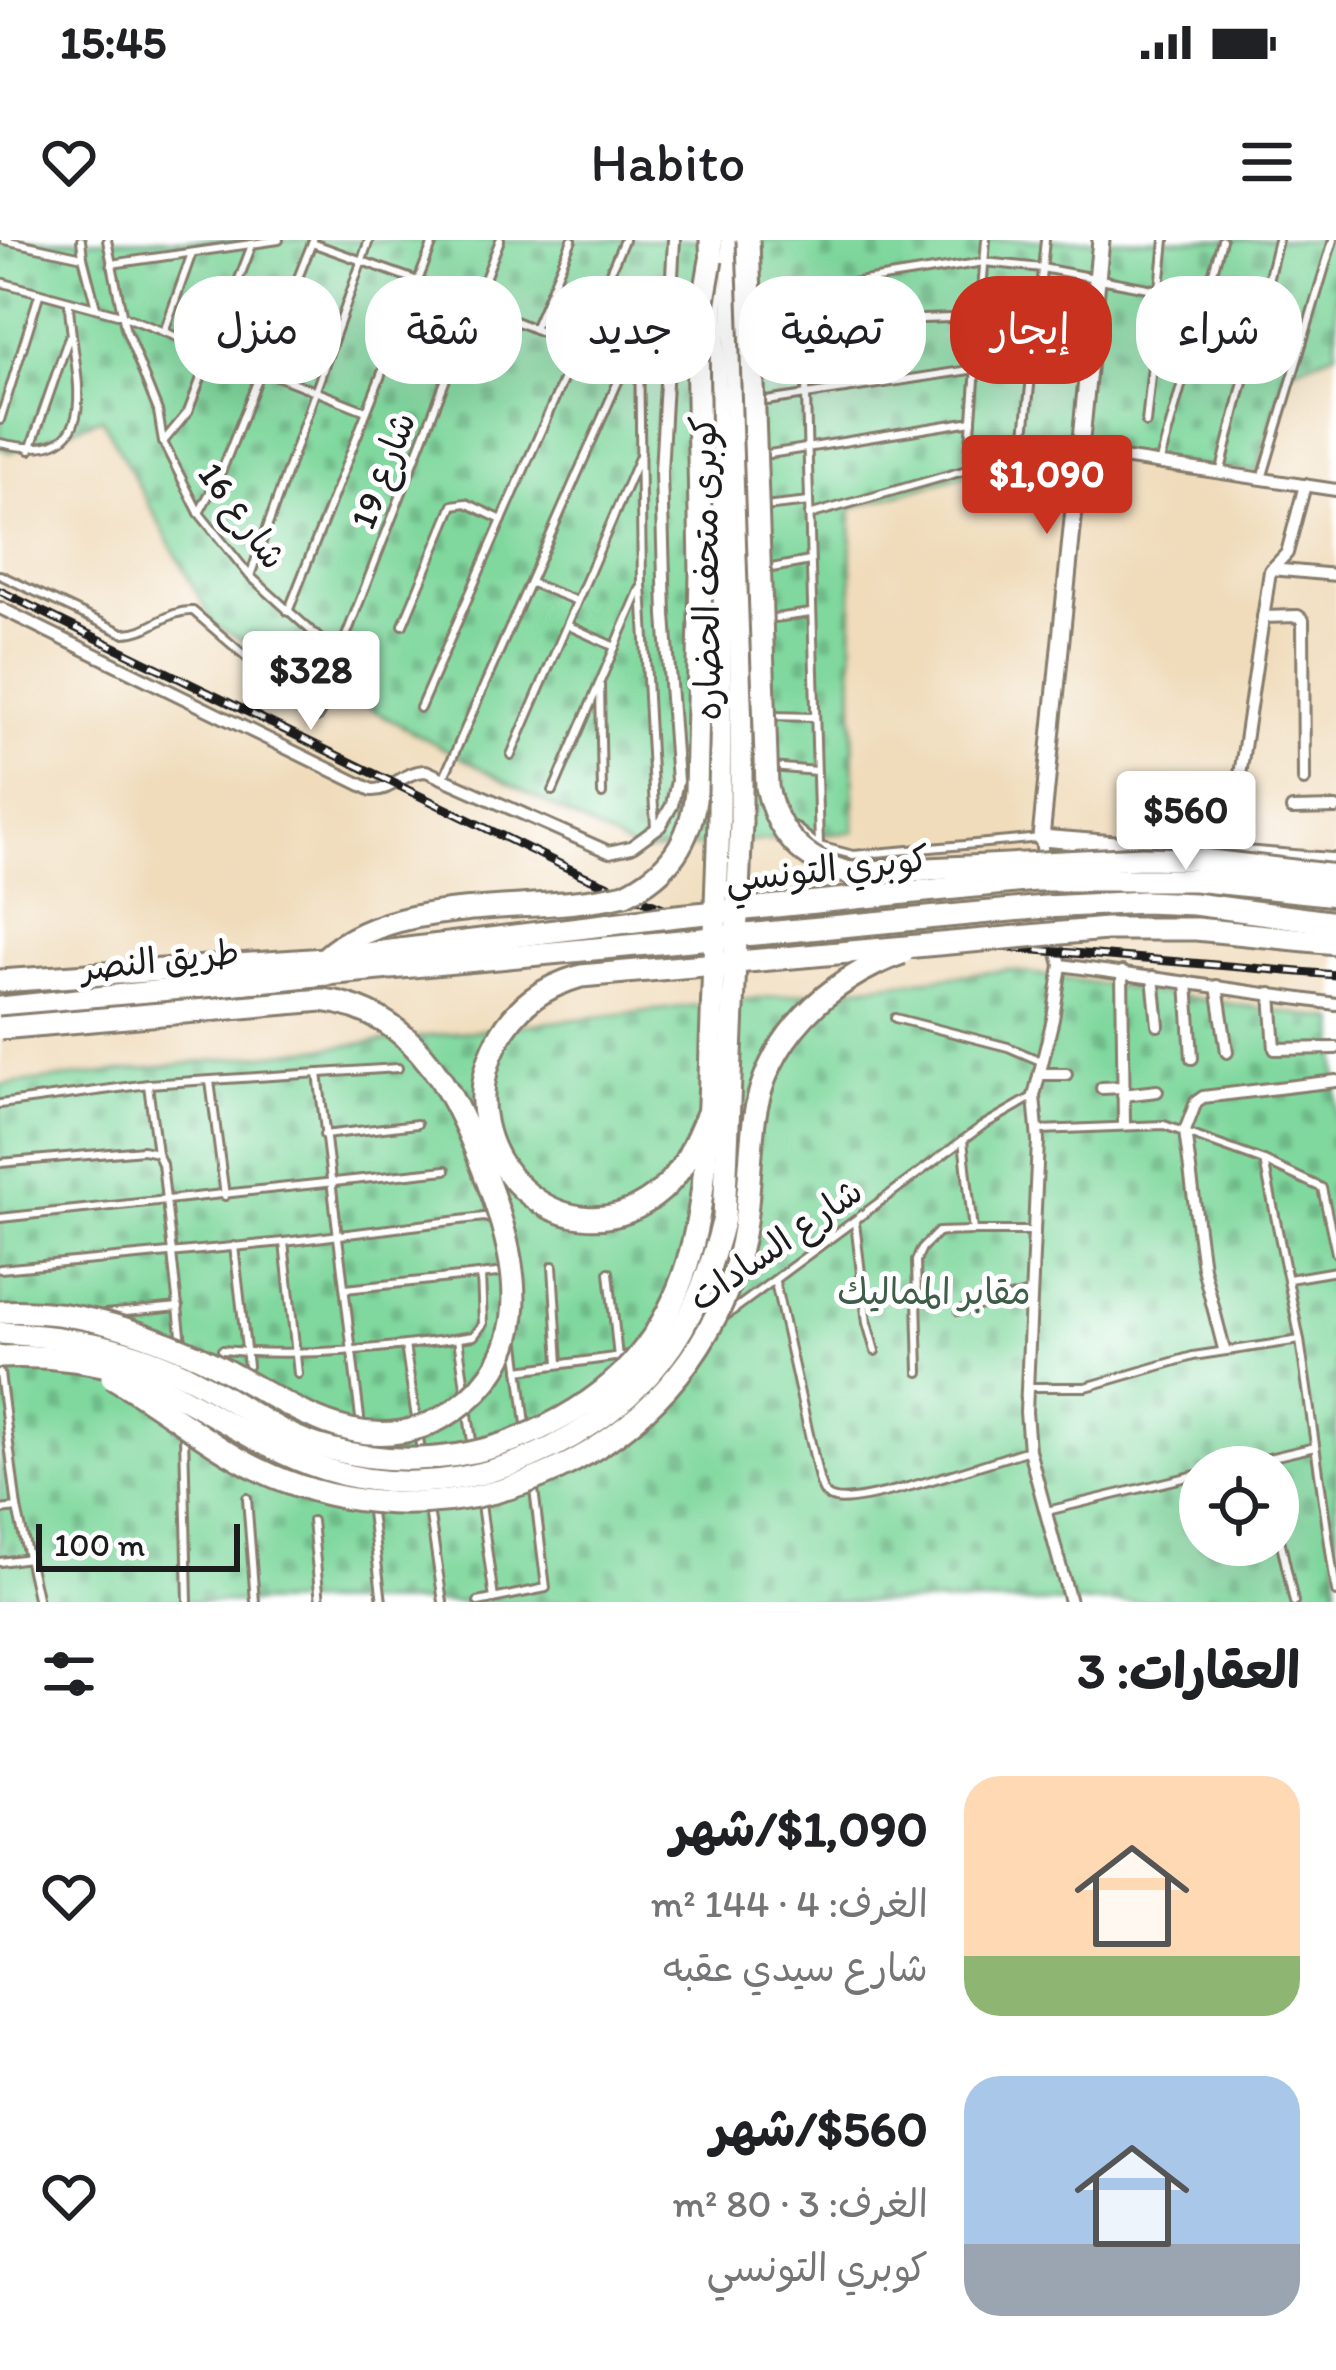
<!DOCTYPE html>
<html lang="ar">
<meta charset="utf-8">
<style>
body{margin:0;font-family:Itim,"Playpen Sans Arabic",sans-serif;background:#f6f6f6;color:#202124;direction:rtl;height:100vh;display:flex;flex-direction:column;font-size:45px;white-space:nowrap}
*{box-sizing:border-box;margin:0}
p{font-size:39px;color:#757577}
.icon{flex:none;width:66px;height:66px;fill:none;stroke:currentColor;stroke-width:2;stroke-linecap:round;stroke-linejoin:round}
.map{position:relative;height:1362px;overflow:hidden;direction:ltr}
.sheet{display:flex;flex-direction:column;background:#fff;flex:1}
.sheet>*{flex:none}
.banner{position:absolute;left:36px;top:36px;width:1266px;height:108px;direction:rtl;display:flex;gap:24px}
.buttons{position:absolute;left:1179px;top:1206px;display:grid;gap:24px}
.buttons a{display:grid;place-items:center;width:120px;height:120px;border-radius:50%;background:#fff;box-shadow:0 12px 48px #0002;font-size:60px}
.scale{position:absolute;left:36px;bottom:30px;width:204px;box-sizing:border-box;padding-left:12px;border:6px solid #1c1c1c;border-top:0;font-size:33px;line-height:42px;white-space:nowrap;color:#1c1c1c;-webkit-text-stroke:9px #fff;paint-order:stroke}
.price{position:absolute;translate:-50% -102px;padding:0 27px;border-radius:12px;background:#fff;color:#222;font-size:39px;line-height:78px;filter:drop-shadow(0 3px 6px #0008)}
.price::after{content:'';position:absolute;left:50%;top:72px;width:36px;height:27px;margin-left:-18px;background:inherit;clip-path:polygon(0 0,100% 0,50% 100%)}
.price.on{background:#c8321e;color:#fff}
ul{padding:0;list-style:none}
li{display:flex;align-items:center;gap:36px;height:300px;padding:0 36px}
li span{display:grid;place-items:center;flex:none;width:336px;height:240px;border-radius:36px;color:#555}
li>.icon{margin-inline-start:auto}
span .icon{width:144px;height:144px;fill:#fffc;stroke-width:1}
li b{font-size:51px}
h2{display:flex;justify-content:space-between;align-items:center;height:144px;padding:0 36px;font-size:51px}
.tag{padding:0 42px;border-radius:48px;background:#fff;box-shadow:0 12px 48px #0002;font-size:42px;line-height:108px}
.tag.on{background:#c8321e;color:#fff}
.status{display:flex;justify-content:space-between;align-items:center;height:84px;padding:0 60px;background:#fff;direction:ltr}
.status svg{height:33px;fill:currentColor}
header{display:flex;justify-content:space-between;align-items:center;height:156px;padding:0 36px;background:#fff;font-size:54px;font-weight:600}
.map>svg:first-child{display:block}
</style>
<div class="status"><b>15:45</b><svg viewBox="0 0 49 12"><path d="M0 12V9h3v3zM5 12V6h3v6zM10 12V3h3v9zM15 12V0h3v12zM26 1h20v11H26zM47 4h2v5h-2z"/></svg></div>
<header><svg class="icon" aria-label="menu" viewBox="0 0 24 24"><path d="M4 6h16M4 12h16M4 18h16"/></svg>Habito<svg class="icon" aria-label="heart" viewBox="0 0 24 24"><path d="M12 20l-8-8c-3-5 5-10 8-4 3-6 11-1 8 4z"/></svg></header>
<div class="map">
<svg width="1336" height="1362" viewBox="0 0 1336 1362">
<defs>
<pattern id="cemetery-stones" width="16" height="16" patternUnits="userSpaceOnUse" patternTransform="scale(3)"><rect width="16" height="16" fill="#80d89e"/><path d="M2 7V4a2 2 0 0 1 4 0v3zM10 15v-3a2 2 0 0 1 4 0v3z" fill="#6eb988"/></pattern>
</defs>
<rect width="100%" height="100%" fill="#fff"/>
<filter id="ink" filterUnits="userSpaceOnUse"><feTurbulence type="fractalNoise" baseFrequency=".00833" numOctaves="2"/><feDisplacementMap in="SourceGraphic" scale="24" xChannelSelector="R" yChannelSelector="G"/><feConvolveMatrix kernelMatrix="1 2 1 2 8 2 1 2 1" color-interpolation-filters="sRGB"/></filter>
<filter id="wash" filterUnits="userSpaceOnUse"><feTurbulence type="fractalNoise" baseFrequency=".004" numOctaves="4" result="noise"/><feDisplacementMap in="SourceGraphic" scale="48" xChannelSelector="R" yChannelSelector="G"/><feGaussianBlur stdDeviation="2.7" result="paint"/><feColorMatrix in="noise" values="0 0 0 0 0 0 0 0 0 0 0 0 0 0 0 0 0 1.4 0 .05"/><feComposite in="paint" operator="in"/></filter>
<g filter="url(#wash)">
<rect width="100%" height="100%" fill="#f0dcbb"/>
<g fill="url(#cemetery-stones)" stroke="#4e7a5d" stroke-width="3" fill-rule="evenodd">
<polygon points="0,0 1336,0 1336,112 1285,132 1257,232 1047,210 851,268 854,592 637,612 214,385 102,178 10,212 0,207"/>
<path d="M1008,730L1336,780V1362H0V845ZM1200,1227H1278V1305H1200Z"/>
</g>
</g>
<g filter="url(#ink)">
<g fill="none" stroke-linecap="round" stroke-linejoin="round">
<defs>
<g id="lane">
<polyline points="4,0 83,17 96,68"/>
<polyline points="81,0 83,17"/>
<polyline points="107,0 125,88 158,171 163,202 199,273 250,336 339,416"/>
<polyline points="312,3 418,41 627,127"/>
<polyline points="111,24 279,0"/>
<polyline points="0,42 121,75 366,171"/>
<polyline points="809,49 806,155 819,606"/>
<polyline points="756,58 984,22 1042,28 1206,59"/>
<polyline points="809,83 979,77"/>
<polyline points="534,89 572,0"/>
<polyline points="164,92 192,13"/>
<polyline points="639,103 642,345 655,588"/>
<polyline points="760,162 976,129"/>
<polyline points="0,180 39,55"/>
<polyline points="1146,183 1165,0"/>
<polyline points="163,202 188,172 252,5"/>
<path d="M0,203C113,229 71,129 69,64"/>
<polyline points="30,210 69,97"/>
<polyline points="1023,214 1045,0"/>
<polyline points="763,215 972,181"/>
<polyline points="1160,221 1222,0"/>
<polyline points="968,230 986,0"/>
<polyline points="1221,230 1278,0"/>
<polyline points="1262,239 1333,0"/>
<polyline points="764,267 809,262"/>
<polyline points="199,273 222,230 313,0"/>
<polyline points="809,275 1058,204 1079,204"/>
<polyline points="766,329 810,321"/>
<path d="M0,335L123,393C150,394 167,369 193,371L317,478L335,448L341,409L500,0"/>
<polyline points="250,336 369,0"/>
<polyline points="531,343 577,361"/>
<polyline points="288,372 434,0"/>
<polyline points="767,379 811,373"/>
<polyline points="403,385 453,265 466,263 502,280"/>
<polyline points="567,385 615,407"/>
<polyline points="600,445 602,554"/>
<polyline points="420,468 624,0"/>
<polyline points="771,476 814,477"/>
<polyline points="511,515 641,213"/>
<polyline points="772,527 816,531"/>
<polyline points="444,537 657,53"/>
<polyline points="553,551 640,349"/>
<polyline points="794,586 819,606 853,615 1041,598"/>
<polyline points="895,778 1008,807 1043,822"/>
<polyline points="318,833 361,1186"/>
<polyline points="210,841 225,956"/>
<polyline points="148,845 157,913"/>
<polyline points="0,864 148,844 398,828"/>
<polyline points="1039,890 1164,885 1264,921 1300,1100 1336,1352"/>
<polyline points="324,895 417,884"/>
<polyline points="963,900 973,991 1032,991"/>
<polyline points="1264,921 1322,948 1336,1013"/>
<polyline points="0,923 143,910 157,913 162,924 182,1103"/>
<polyline points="0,978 446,930"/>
<polyline points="855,983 867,1083 875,1111"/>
<polyline points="284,1002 298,1134"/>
<polyline points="234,1006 248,1126"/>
<polyline points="553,1026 559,1124"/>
<polyline points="0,1029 284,1002 484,977 493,980"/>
<polyline points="609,1032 618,1118"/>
<polyline points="1289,1039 1336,1031"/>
<path d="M775,1042L819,1239C822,1249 824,1257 835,1259C862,1266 995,1220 1029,1210"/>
<polyline points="345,1049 507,1032"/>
<polyline points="959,1071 1029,1053"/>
<polyline points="104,1074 179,1067"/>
<polyline points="724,1077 982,886 1034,856"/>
<polyline points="458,1099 466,1154"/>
<polyline points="516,1104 527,1192"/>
<polyline points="405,1105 425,1238"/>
<path d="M222,1110C308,1118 390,1108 474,1096L483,1084L481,1035"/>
<polyline points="519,1130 629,1115"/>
<polyline points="919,1132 916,1021 922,1008 938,992 973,991"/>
<polyline points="0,1133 17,1268 38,1362"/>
<polyline points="1027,1147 1086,1147 1193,1116 1300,1100"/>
<polyline points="467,1168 473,1208"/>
<polyline points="184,1194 188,1362"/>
<polyline points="1230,1227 1315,1207"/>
<polyline points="480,1257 494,1359"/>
<polyline points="247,1258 255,1362"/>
<polyline points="370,1264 382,1362"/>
<polyline points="429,1269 443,1362"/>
<polyline points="0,1270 17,1268"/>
<polyline points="1047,1271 1200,1234"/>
<polyline points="312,1281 320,1362"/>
<polyline points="1278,1290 1294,1362"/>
<polyline points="0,1322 29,1318"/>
<polyline points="478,1362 546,1348 533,1241"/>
</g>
<g id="street">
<polyline points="1082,205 1109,216 1336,250"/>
<polyline points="1271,329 1336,335"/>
<path d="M0,368L372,550C391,551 405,531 426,531L609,612L631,607L660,586L672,565L677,541L665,375L661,232L674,0"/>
<polyline points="1263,377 1298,376 1303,380 1304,540"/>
<polyline points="1292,569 1336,568"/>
<polyline points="1041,598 1050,682 1061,725 1053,779 1034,856 1038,901 1026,1172 1029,1210 1070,1362"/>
<polyline points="1229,610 1270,331 1287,313 1305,245"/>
<polyline points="1061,725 1336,764"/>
<polyline points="1122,732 1124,884"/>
<polyline points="1153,737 1158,785"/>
<polyline points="1187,742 1192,818"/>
<polyline points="1217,746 1227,812"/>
<polyline points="1271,754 1275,809 1336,808"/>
<polyline points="1040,834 1066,834"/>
<polyline points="1102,848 1123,847"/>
<polyline points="1123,855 1157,851"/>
<polyline points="1224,1109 1203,1028 1185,891 1196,862 1203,857 1336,841"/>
</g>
<polyline id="secondary" points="1101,0 1041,598 1336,622"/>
<g id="highway">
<polyline points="711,0 721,331 719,579"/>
<polyline points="732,0 741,331 741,582"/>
<polyline points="0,741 325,719"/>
<polyline points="0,768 326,734"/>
</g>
</defs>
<use href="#lane" stroke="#867c6c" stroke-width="12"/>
<use href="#street" stroke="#867c6c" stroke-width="16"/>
<use href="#secondary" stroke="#867c6c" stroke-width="21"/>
<use href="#highway" stroke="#867c6c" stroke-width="27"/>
<use href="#lane" stroke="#fff" stroke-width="6"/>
<use href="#street" stroke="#fff" stroke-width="10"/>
<use href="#secondary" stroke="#fff" stroke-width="15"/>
<use href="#highway" stroke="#fff" stroke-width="21"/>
<defs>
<polyline id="rail" points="0,351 582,635 793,721 1001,707 1336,735"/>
</defs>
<use href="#rail" stroke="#1c1c1c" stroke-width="9"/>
<use href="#rail" stroke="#fff" stroke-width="4.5" stroke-dasharray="14" stroke-linecap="butt"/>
<defs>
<g id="highway-bridge">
<path d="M748,0L767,547C777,594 803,621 849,633L1142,618L1193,619L1336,636"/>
<path d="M325,718C397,652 534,676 625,654C669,633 691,601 696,552L701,333L697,101L711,20"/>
<polyline points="325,719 677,676 1035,640 1194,640 1336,655"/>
<polyline points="326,734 1045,667 1144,662 1194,664 1336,683"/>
<path d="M0,788L322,760C421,772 459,862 489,945C518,1023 537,1112 456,1169C361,1235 278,1152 195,1115C133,1088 68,1068 0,1072"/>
<path d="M709,871C696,899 686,929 662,950C568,1033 440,914 497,802C515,766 543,747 581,736L1106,689H1196L1336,703"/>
<path d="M0,1093C67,1096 132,1107 193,1139C240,1163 278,1196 330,1209C397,1227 471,1221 534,1192C705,1116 706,968 711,806C714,731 716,655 719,579"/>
<path d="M0,1117C45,1115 103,1120 144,1138C206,1166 258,1208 324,1229C443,1268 585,1217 661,1120C694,1078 711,1029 724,978L741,582"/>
<path d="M112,1137C170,1170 220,1216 283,1240C465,1311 679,1213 736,1025C750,977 748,930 754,881C765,798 828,740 902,713"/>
</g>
</defs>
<use href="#highway-bridge" stroke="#867c6c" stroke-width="27" stroke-linecap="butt"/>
<use href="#highway-bridge" stroke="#fff" stroke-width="21"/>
</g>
</g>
<g text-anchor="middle" stroke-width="10" stroke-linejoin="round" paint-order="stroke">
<g font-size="36" fill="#1c1c1c" stroke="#fff">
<text transform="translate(382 230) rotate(-69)" y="13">شارع 19</text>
<text transform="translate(243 275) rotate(54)" y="13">شارع 16</text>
<text transform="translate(705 328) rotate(-91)" y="13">كوبرى متحف الحضاره</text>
<text transform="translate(827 628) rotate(-6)" y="13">كوبري التونسي</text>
<text transform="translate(160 719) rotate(-6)" y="13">طريق النصر</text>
<text transform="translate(775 1004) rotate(-35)" y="13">شارع السادات</text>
</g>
<g font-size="36" fill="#3f5e4a" stroke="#fff">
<text x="934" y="1064">مقابر المماليك</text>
</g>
</g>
</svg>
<div class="buttons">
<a><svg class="icon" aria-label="locate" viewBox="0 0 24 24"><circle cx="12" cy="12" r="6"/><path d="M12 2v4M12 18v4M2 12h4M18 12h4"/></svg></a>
</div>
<div class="scale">100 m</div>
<b class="price on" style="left:1047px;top:297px">$1,090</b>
<b class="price" style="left:311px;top:493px">$328</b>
<b class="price" style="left:1186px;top:633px">$560</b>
<div class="banner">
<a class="tag">شراء</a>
<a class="tag on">إيجار</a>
<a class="tag">تصفية</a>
<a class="tag">جديد</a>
<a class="tag">شقة</a>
<a class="tag">منزل</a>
</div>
</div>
<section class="sheet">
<h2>العقارات: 3<svg class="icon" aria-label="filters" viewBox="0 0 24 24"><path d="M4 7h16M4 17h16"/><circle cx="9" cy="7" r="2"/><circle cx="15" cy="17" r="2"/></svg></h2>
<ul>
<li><span style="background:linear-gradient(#ffd9b3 75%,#8fb573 0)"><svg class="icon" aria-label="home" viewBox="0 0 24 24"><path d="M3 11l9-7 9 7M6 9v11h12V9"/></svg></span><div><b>$1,090/شهر</b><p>الغرف: 4 · 144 m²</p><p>شارع سيدي عقبه</p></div><svg class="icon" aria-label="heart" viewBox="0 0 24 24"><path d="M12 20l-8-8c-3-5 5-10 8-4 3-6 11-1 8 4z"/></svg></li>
<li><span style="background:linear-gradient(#a9c7e8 70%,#9aa5b1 0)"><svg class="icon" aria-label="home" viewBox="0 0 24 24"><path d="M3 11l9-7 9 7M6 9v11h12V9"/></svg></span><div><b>$560/شهر</b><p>الغرف: 3 · 80 m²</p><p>كوبري التونسي</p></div><svg class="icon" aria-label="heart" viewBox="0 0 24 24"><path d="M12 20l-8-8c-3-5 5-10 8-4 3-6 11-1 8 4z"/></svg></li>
</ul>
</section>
